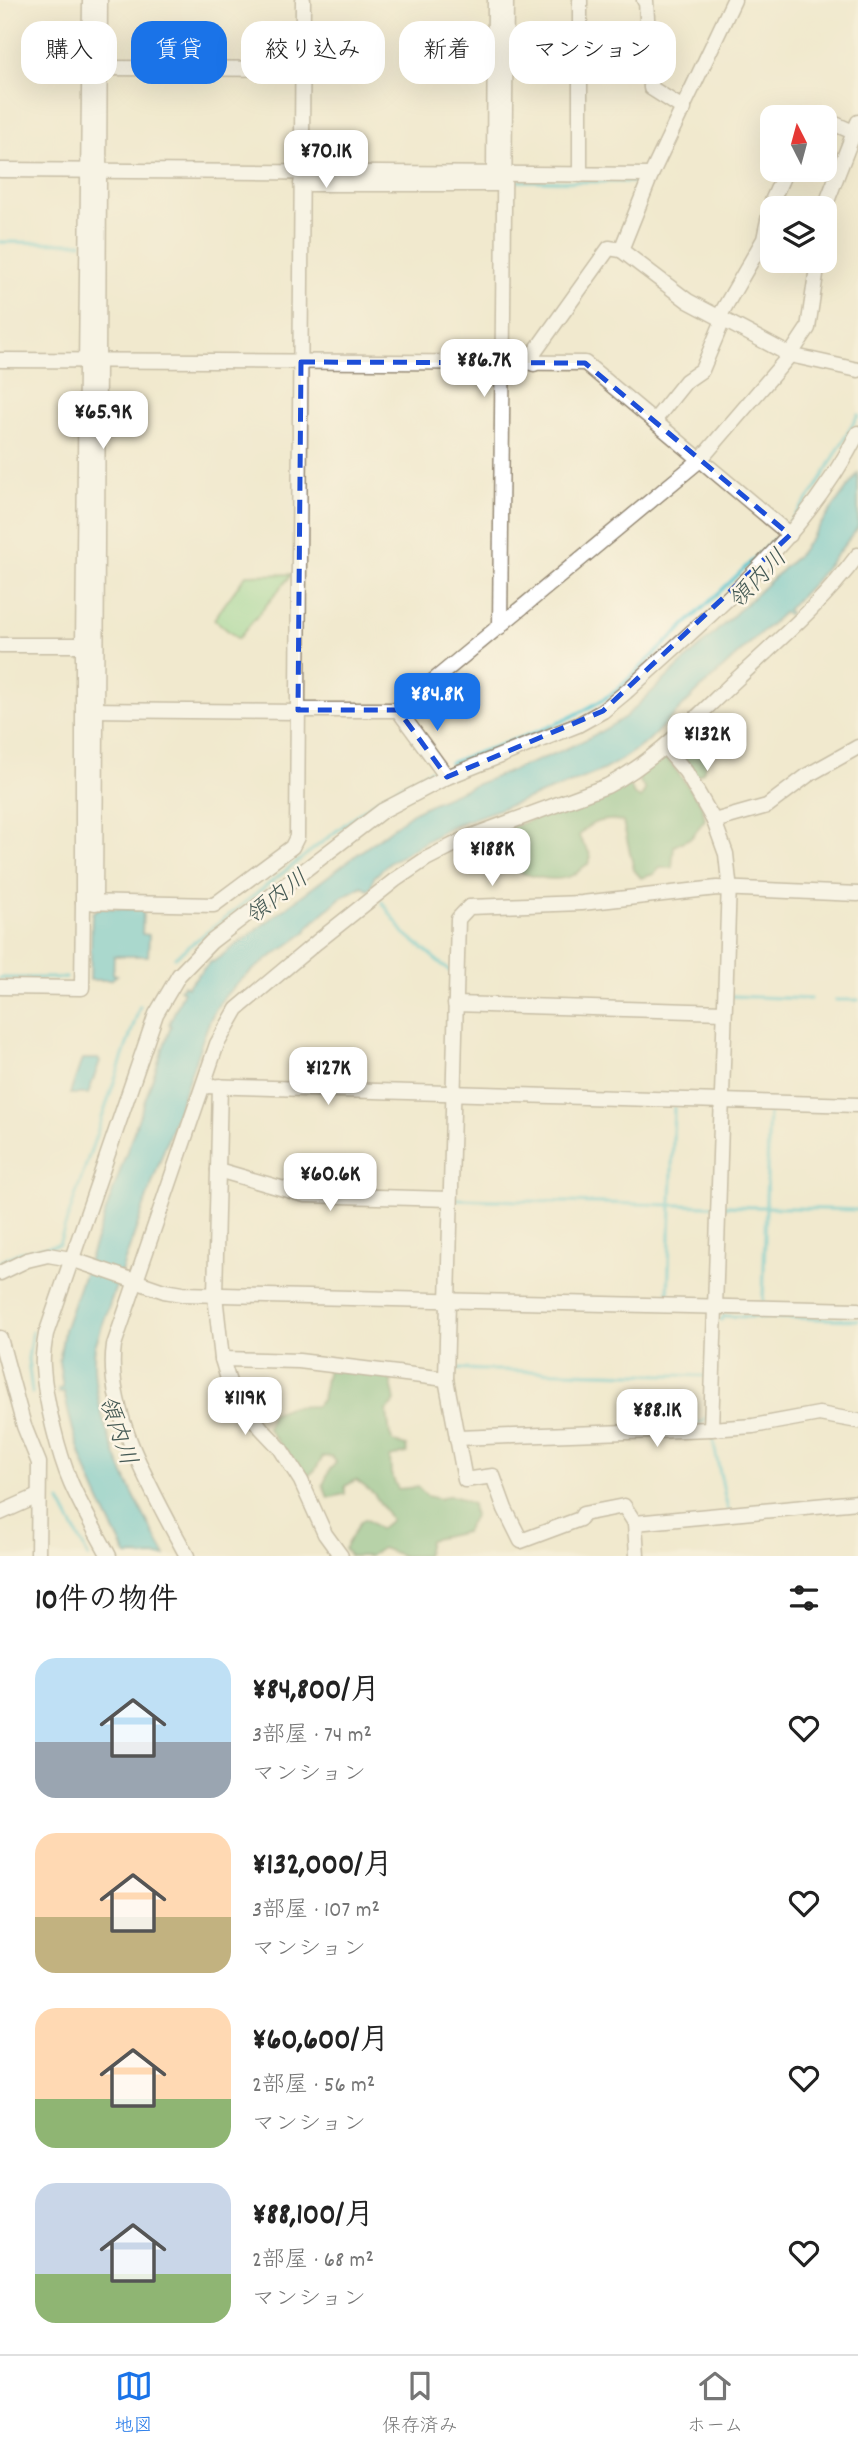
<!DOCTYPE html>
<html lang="ja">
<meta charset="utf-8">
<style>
body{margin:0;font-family:Dekko,"Klee One",sans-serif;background:#f6f6f6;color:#222;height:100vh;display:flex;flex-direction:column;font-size:26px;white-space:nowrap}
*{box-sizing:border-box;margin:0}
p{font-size:23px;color:#767676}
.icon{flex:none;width:38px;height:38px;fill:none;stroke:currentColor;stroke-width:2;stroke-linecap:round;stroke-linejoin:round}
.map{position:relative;height:1556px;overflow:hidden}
.side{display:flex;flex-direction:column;background:#fff;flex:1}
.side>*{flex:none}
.guide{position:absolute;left:21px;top:21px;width:817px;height:63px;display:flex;gap:14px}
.needle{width:46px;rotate:354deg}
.fabs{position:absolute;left:760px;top:105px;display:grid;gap:14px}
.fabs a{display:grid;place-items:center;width:77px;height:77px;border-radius:14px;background:#fff;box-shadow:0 7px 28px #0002;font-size:35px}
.price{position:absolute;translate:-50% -60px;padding:0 16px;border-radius:14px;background:#fff;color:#222;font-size:23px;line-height:46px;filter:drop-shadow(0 2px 4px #0008)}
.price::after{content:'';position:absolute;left:50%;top:42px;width:21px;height:16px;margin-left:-10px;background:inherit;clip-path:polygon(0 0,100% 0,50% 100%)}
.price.current{background:#1a73e8;color:#fff}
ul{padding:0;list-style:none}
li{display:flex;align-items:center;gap:21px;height:175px;padding:0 35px}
li span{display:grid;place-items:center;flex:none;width:196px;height:140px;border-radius:21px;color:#555}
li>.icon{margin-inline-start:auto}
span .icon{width:84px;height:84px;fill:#fffc;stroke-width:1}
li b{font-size:30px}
h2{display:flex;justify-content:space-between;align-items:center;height:84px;padding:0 35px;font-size:30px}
.tag{padding:0 24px;border-radius:21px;background:#fff;box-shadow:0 7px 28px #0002;font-size:24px;line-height:63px}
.tag.current{background:#1a73e8;color:#fff}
.tab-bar{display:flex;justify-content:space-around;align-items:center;height:98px;border-top:2px solid #e0e0e0;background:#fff;font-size:19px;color:#767676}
.tab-bar a{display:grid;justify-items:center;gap:4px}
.tab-bar .current{color:#1a73e8}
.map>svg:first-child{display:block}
</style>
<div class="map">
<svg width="858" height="1556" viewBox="0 0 858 1556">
<rect width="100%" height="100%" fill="#fcf5e5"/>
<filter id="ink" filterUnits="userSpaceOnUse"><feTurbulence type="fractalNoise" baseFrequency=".0143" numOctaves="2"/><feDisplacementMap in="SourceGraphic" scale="14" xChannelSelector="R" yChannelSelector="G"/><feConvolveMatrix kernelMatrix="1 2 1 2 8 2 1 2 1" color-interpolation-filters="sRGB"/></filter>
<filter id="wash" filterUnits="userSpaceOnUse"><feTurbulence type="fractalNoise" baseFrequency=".00686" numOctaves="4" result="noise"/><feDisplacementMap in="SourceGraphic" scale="28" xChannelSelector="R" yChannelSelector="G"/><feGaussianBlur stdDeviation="1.57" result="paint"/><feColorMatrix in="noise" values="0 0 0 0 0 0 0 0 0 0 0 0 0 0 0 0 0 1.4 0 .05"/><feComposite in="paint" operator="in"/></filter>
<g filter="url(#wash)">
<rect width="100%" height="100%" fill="#f1e9ce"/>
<polygon fill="#8cd590" stroke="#648057" stroke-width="2" points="292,574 238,639 214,619 246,575"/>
<g fill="#71b67a" stroke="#56704c" stroke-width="2">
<polygon points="699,718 715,736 703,772 693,778 669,747"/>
<path d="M665,755L702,806L705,819L692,837L674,846L672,868H660L654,874L641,878L634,870L623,822C607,817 589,821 579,836C581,844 588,847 591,857L588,864C581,867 581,871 575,874C554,887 516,871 494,864L478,874L472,871L459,857L468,851L470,843L586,799L609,794L614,788L626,783L631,787L634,795L641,798L645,790L639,780L642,767Z"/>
<path d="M328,1368L390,1377L395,1401L387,1411L390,1435L393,1442L406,1446L407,1453L390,1457L391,1474L398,1489L418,1487L427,1496L440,1499C452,1491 460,1500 472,1504L474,1516L465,1532L429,1540L426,1556H403L382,1548L370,1556H350L344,1549L361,1521L365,1519L380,1529L391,1520L374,1494L356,1480L345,1486V1494L328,1498L323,1485L330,1469L336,1463L331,1456L323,1457L315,1470L308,1476L302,1473L267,1428L271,1414L288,1407L316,1406L322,1399Z"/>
</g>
<g fill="#56c3cd" stroke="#487676" stroke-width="2">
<path d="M858,473V527L854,533L815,581L787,610L790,613L788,615L784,612L697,692L647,742L619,761L603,770L569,784L452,826L389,863L374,877L371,887L368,890L362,886L340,898L309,926L306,932C279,953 242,973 221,1001C212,1013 207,1027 202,1041L95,1346C86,1410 135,1501 166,1556H127C98,1500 76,1455 64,1392L59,1393L58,1389L63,1388L59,1362L64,1330L171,1026L169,1024L184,991L180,989L183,985L187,987L211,961L213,962L414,812C483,776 560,760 625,717L799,554Z"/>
<polygon points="99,908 143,909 142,934 149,935 148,956 114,956 113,974 117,975 111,980 90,980 92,913"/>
<polygon points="82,1059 98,1059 100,1061 88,1094 70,1094"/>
</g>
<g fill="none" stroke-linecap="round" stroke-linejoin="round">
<g stroke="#56c3cd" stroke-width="3.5">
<polyline points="511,181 640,182"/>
<polyline points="0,242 81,243"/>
<polyline points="790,522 815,490 858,415"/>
<path d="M450,763C506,742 566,726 616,691L774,540"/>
<polyline points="382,902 404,933 451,972"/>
<polyline points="175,957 362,811 386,794 431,770"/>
<polyline points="0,978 66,978"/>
<polyline points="730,998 730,996 810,999"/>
<polyline points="836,1000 858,1000"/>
<polyline points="456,1199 712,1206"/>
<polyline points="724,1206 858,1210"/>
<polyline points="0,1262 18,1253 59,1244 140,1006"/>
<polyline points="668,1298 674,1107"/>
<polyline points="763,1300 769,1108"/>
<polyline points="721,1320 724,1316 858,1320"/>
<polyline points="32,1332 28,1359 32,1393"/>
<polyline points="453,1363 453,1369 707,1376 707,1375"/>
<polyline points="693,1423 702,1422 707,1417"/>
<polyline points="712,1436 728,1510"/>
<polyline points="60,1501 88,1556"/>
</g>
</g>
</g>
<g filter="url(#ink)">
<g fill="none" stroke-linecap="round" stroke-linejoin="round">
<defs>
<g id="street">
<polyline points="580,0 580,175"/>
<polyline points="644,0 646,1 651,88 684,109"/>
<polyline points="100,68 303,69"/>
<polyline points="824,119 853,132"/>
<polyline points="0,170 651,175"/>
<polyline points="494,174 495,0"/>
<polyline points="301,184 503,184"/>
<polyline points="824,209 858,122"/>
<polyline points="621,250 688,301 790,355 858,370"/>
<polyline points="719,317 764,239 772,201 786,170"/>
<polyline points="0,360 585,363 790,535"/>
<polyline points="534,364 534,353 609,248 621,250 651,175 734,0"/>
<polyline points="654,421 686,381 702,370 723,320"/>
<polyline points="500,627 506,0"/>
<polyline points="0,645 83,645"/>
<polyline points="88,710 298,712"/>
<polyline points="298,710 398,710 700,460 790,355 808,328 818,261"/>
<polyline points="398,710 447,777"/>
<polyline points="665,747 686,772 714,821"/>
<polyline points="83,902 83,645 90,0"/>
<polyline points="95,903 100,0"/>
<polyline points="0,987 82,988 83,902 214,905 292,847 297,837 303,0"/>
<polyline points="455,1004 724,1012"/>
<polyline points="204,1086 858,1105"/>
<polyline points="220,1086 215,1295 222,1359 231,1389 261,1428 280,1448 301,1481 325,1534 341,1556"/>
<polyline points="218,1170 305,1195 450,1199"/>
<polyline points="0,1273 27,1260 48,1255 71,1259 164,1291 182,1294 858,1310"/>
<polyline points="0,1338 24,1426 39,1463 38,1556"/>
<polyline points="222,1359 299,1361 446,1379"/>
<polyline points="711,1429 729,882 726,854 714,821 767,806 808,775 858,747"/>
<polyline points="457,1438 711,1429 753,1426 819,1414 858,1421"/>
<polyline points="0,1513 38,1496"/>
<polyline points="635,1523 624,1506 583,1514 580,1519 521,1541 505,1509 493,1476 465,1480 446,1379 458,919 469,907 582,903 717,888 858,894"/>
<path d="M109,1556C96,1532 82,1508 71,1483C58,1453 45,1399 43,1367C42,1356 44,1345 46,1334L156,1014L179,975L211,942L382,811L447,777L578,725L603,711L626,692C713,611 803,541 858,433"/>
<path d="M187,1556C156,1498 104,1412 114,1345L217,1044L237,1009L317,942L395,880L426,859L469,837L607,786C657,760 697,716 738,678C780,639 824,601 858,555"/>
<polyline points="637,1556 635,1523 858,1502"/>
</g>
</defs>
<use href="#street" stroke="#968a76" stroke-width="17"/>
<use href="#street" stroke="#fff" stroke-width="14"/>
</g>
</g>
<path d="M0 0H858V1556H0ZM301,362L585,363L790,535L603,711L447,777L398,710H298Z" fill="#f1e9ce" fill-opacity=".55" fill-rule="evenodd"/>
<path fill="none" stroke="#1d4ed8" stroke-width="5" stroke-dasharray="14 9" stroke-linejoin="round" d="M301,362L585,363L790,535L603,711L447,777L398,710H298Z"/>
<g text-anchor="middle" stroke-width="5" stroke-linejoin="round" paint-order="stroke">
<g font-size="24" font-style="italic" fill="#435853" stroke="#fcf5e5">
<text transform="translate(757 578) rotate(-46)" y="8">領内川</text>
<text transform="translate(276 896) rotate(-38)" y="8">領内川</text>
<text transform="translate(119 1430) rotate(71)" y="8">領内川</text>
</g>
</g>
</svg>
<div class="fabs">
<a><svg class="needle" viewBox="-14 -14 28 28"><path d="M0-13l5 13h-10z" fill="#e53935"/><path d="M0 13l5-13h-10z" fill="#767676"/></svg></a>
<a><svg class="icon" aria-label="layers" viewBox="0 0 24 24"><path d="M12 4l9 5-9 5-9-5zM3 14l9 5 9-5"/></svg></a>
</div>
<b class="price" style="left:326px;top:190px">¥70.1K</b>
<b class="price" style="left:484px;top:399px">¥86.7K</b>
<b class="price" style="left:103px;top:451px">¥65.9K</b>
<b class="price current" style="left:437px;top:733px">¥84.8K</b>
<b class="price" style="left:707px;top:773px">¥132K</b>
<b class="price" style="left:492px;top:888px">¥188K</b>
<b class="price" style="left:328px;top:1107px">¥127K</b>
<b class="price" style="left:330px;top:1213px">¥60.6K</b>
<b class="price" style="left:245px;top:1437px">¥119K</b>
<b class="price" style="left:657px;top:1449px">¥88.1K</b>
<div class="guide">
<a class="tag">購入</a>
<a class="tag current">賃貸</a>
<a class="tag">絞り込み</a>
<a class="tag">新着</a>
<a class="tag">マンション</a>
</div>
</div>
<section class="side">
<h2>10件の物件<svg class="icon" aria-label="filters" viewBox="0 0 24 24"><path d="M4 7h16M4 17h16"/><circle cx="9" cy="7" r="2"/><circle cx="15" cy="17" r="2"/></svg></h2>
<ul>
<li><span style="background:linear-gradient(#bfe0f5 60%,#9aa5b1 0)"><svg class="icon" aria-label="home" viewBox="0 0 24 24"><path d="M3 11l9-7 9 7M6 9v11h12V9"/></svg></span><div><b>¥84,800/月</b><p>3部屋 · 74 m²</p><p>マンション</p></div><svg class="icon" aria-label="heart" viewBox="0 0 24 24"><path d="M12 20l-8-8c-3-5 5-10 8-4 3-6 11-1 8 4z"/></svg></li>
<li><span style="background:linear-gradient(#ffd9b3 60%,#c2b280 0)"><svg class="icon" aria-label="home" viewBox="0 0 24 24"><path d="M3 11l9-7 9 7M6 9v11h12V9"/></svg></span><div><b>¥132,000/月</b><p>3部屋 · 107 m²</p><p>マンション</p></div><svg class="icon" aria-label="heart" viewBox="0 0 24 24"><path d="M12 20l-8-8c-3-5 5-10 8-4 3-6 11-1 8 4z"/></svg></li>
<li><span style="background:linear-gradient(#ffd9b3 65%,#8fb573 0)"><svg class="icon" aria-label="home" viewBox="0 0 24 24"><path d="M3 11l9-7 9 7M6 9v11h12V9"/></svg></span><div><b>¥60,600/月</b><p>2部屋 · 56 m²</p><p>マンション</p></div><svg class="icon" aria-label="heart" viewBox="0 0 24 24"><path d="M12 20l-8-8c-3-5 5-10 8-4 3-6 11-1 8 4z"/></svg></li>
<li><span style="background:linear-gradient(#c9d6e8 65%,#8fb573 0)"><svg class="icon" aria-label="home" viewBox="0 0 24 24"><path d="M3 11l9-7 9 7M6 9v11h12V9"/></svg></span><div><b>¥88,100/月</b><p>2部屋 · 68 m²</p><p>マンション</p></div><svg class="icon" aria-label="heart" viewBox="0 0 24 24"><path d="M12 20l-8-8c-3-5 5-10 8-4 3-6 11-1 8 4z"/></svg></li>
</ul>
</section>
<nav class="tab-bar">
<a class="current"><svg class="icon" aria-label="map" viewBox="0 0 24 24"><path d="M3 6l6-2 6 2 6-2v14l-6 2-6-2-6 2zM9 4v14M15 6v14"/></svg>地図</a>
<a><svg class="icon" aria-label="saved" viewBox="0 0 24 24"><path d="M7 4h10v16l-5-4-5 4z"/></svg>保存済み</a>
<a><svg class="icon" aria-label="home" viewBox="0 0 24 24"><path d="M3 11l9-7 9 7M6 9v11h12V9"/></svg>ホーム</a>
</nav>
